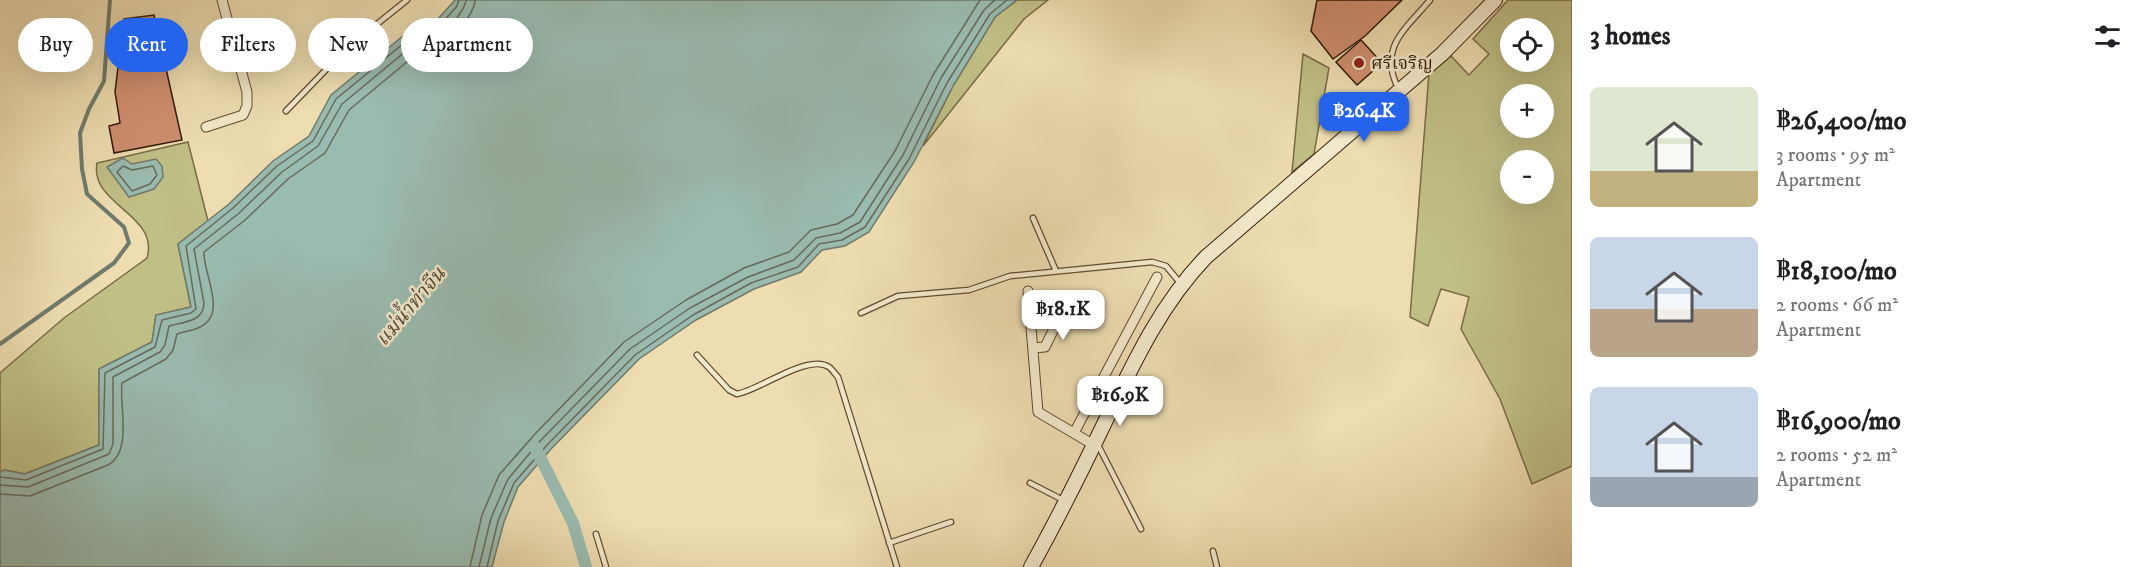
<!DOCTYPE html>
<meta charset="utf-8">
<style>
body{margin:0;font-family:"IM FELL DW Pica","Noto Serif Thai",serif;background:#f2f2f2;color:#202124;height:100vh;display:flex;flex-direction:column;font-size:22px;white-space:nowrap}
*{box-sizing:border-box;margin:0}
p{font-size:20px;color:#757577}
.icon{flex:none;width:33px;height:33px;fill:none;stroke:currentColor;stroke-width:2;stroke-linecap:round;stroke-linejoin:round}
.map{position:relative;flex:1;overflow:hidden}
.sheet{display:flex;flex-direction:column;background:#fff;width:570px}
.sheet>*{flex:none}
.guide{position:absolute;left:18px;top:18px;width:570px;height:54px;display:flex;gap:12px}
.fabs{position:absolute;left:1500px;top:18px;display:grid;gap:12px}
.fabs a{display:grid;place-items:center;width:54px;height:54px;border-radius:50%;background:#fff;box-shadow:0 6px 24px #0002;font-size:30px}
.price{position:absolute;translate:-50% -51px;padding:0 14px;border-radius:12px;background:#fff;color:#222;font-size:20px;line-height:39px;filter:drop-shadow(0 2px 3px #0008)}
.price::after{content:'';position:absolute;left:50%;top:36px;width:18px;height:14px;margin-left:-9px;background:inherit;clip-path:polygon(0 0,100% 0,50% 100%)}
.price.on{background:#2563eb;color:#fff}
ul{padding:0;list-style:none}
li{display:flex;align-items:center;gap:18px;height:150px;padding:0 18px}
li span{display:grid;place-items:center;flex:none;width:168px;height:120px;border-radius:9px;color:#555}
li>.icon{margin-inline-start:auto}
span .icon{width:72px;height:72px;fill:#fffc;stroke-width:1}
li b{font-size:26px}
h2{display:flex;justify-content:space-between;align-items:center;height:72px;padding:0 18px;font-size:26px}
.pill{padding:0 21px;border-radius:27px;background:#fff;box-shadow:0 6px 24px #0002;font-size:21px;line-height:54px}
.pill.on{background:#2563eb;color:#fff}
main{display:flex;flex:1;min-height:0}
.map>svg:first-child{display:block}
</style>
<main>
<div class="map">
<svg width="1572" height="567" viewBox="0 0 1572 567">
<rect width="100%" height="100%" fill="#edddb1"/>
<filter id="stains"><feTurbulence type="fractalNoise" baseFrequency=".00333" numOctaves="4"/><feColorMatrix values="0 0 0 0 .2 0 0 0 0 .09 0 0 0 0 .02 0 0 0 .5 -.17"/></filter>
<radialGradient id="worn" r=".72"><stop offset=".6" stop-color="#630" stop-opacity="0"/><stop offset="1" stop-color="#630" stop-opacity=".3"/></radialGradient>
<g fill="#c0bf86" stroke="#796c46" stroke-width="1.5" fill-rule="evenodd">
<polygon points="1017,0 1048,0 1024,19 923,146 953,86 995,17"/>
<path d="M1508,0H1572V466L1532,484L1500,399L1461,329L1469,297L1441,289L1428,326L1410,317L1429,73L1451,56L1469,75L1489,54L1473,39ZM1510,28H1544V62H1510ZM1510,94H1544V128H1510ZM1510,160H1544V194H1510Z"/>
<polygon points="1303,54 1329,68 1314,154 1292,172"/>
<path d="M188,142L208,221L178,244L191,307L156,315L152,342L99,369V445L25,474L5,470L0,472V373L64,318L147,258C160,214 89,205 97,163Z"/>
</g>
<g fill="#9abbb0" stroke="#707b6c" stroke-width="1.5">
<polygon points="455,0 1017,0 995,17 953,86 914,162 869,232 845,246 822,250 801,272 754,289 696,320 639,359 551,449 518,487 504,522 492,567 0,567 0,472 4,470 25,474 99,445 99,369 152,342 156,315 191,307 178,244 229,204 273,161 309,136 331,95 403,36 419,40"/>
<polygon points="123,158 132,164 156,159 162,166 163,177 154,189 129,197 107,167"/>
</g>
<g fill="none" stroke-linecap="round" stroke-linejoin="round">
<g stroke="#666a5b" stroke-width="1.5">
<polygon points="123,166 132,170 153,166 157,175 150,184 132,191 117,172"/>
<polyline points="0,477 26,480 103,449 105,373 155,347 162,320 191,313 196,309 186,246 233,208 277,166 313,141 336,99 404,43 423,44 457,6 459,0"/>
<path d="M0,485L28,487L109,454L113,444V377L160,352L165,345L169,326C183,322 204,322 204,303L194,249L238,214L282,172L318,146L342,104L406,51C412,52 418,55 425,52C434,48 466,10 466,0"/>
<path d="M0,494L30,496L108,465C133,451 119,407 122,383L166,359L173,350L177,334C184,331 193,331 200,327C228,314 203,274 204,252L244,221L288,179L325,153L349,110L408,61C416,61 423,63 431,59C444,51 475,14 475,0"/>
<polyline points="470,567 482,515 499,475 535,434 624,342 686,300 744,268 789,252 811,230 837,224 853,215 895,151 933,75 980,0"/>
<polyline points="479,567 491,518 508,479 541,440 630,349 690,308 748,277 794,260 816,238 840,233 860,222 903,155 941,78 984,10 995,0"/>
<polyline points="487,567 498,521 514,483 547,445 635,355 693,315 751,283 798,267 819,244 842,240 865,227 909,159 947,83 990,14 1007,0"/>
</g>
<polyline stroke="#707b6c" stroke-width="4" points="0,344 114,263 129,243 124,227 87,194 82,169 80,133 89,109 104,81 110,0"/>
<polyline stroke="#9abbb0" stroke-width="12" points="535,447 573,523 586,567"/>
</g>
<g fill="#cf8f71" stroke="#321a06" stroke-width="1.5">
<polygon points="1317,0 1402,0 1365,36 1333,59 1311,31"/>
<polygon points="154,15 182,140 114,153 109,126 120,123 115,92 124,19"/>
<polygon points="1361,40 1382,63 1357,85 1336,62"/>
</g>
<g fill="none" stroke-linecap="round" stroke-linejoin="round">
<defs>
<g id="service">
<path d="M1399,90C1377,48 1405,30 1430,0"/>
<polyline points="286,111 347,48 407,0"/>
<polyline points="1033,218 1056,271"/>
<polyline points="861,313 898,296 969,290 1010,276 1152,262 1166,266 1181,284"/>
<path d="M697,355L729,390L737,394C760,390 808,353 829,367C832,369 835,374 838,377L897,567"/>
<polyline points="1097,443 1141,529"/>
<polyline points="1030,483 1065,501"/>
<polyline points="596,534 606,567"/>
<polyline points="889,543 951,522"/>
<polyline points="1213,551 1217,567"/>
</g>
<g id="minor">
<polyline points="206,127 243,115 247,106 247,92 222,0"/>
<polyline points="1028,291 1038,412 1094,445"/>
<polyline points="1030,317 1062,312"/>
<polyline points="1033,348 1045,347 1062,312 1091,308"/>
<polyline points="1074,433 1157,277"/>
</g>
<path id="secondary" d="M1031,567C1057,520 1081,472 1104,424C1133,364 1160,305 1206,257L1442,54L1495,0"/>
</defs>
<use href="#service" stroke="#614b31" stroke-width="7"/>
<use href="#minor" stroke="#614b31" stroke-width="11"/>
<use href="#secondary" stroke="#321a06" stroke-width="16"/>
<use href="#service" stroke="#f3e9cc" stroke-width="4.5"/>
<use href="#minor" stroke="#f3e9cc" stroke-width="9"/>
<use href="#secondary" stroke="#f3e9cc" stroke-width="14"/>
</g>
<circle fill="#8f2418" stroke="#f3e9cc" stroke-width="2" cx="1359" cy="63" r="6"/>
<g text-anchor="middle" stroke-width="5" stroke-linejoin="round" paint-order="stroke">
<g font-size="18" fill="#321a06" stroke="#f3e9cc" text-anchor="start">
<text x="1371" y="69">ศรีเจริญ</text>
</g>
<g font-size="20" font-style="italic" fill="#514a39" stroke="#f3e9cc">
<text transform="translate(410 306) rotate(-50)" y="7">แม่น้ำท่าจีน</text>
</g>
</g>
<rect width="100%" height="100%" filter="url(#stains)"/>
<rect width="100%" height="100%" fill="url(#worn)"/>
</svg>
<div class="fabs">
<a><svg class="icon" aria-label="locate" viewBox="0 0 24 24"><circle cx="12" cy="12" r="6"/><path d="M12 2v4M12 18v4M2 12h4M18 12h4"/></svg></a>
<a>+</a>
<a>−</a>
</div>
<b class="price on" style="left:1364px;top:143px">฿26.4K</b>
<b class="price" style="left:1063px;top:341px">฿18.1K</b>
<b class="price" style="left:1120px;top:427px">฿16.9K</b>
<div class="guide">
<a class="pill">Buy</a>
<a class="pill on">Rent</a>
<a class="pill">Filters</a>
<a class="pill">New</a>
<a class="pill">Apartment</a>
</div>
</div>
<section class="sheet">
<h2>3 homes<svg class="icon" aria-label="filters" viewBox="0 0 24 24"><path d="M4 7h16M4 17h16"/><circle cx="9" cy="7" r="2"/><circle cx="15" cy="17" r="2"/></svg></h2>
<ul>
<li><span style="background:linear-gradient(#dfe7d0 70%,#c2b280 0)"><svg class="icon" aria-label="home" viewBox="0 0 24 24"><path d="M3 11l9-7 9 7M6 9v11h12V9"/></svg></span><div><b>฿26,400/mo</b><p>3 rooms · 95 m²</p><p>Apartment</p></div></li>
<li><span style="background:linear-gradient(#c9d6e8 60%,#b9a48a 0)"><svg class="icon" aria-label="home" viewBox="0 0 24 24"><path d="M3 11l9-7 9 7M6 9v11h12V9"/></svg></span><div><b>฿18,100/mo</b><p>2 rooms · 66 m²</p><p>Apartment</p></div></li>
<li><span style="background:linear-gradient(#c9d6e8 75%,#9aa5b1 0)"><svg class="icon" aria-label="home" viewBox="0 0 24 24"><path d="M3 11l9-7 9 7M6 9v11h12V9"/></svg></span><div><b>฿16,900/mo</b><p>2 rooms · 52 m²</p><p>Apartment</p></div></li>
</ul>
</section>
</main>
